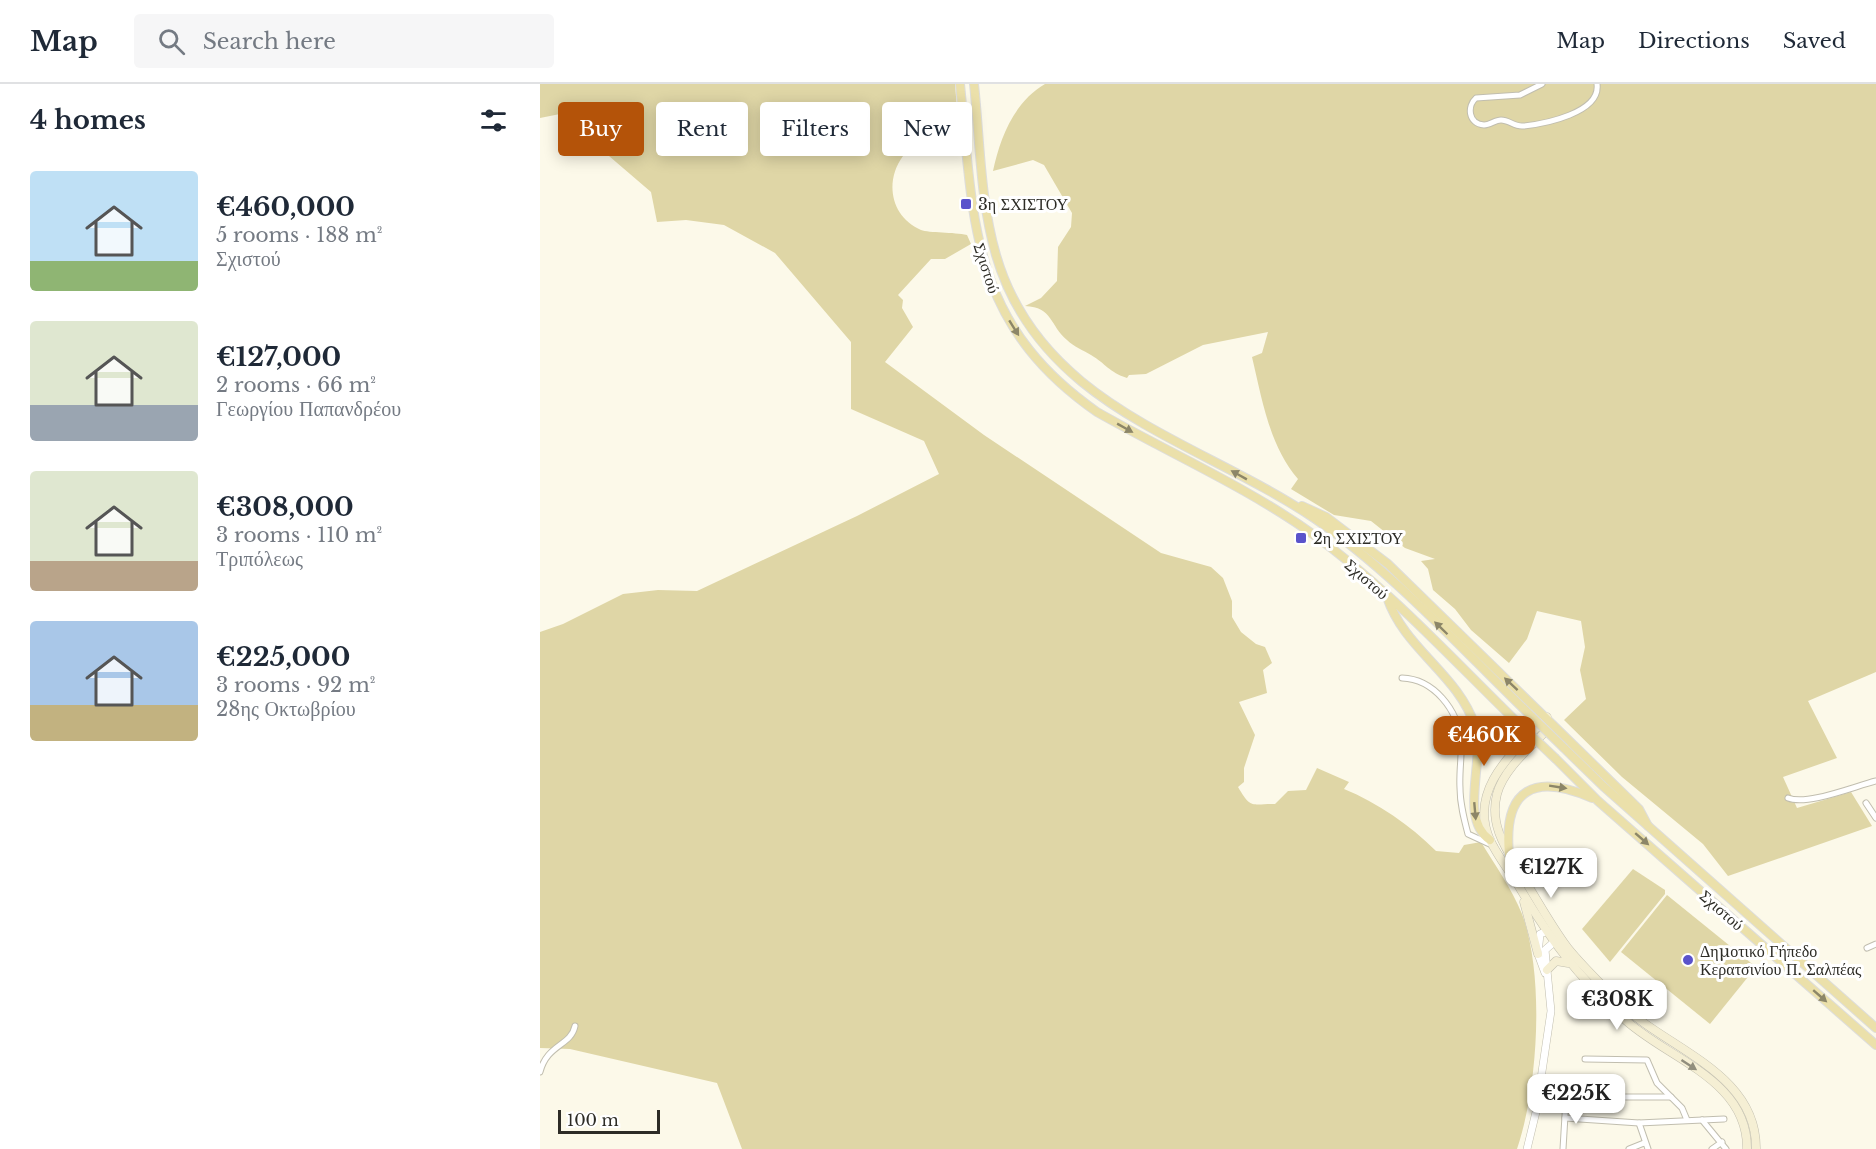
<!DOCTYPE html>
<meta charset="utf-8">
<style>
body{margin:0;font-family:"Libre Baskerville",serif;background:#f6f6f7;color:#1f2937;height:100vh;display:flex;flex-direction:column;font-size:22px;white-space:nowrap}
*{box-sizing:border-box;margin:0}
p{font-size:20px;color:#747a83}
.icon{flex:none;width:33px;height:33px;fill:none;stroke:currentColor;stroke-width:2;stroke-linecap:round;stroke-linejoin:round}
.map{position:relative;flex:1;overflow:hidden}
.panel{display:flex;flex-direction:column;background:#fff;width:540px}
.panel>*{flex:none}
.top-card{position:absolute;left:18px;top:18px;width:570px;height:54px;display:flex;gap:12px}
.scale{position:absolute;left:18px;bottom:15px;width:102px;box-sizing:border-box;padding-left:6px;border:3px solid #2d2c26;border-top:0;font-size:16px;line-height:21px;white-space:nowrap;color:#2d2c26;-webkit-text-stroke:4px #fff;paint-order:stroke}
.price{position:absolute;translate:-50% -51px;padding:0 14px;border-radius:12px;background:#fff;color:#222;font-size:20px;line-height:39px;filter:drop-shadow(0 2px 3px #0008)}
.price::after{content:'';position:absolute;left:50%;top:36px;width:18px;height:14px;margin-left:-9px;background:inherit;clip-path:polygon(0 0,100% 0,50% 100%)}
.price.selected{background:#b45309;color:#fff}
ul{padding:0;list-style:none}
li{display:flex;align-items:center;gap:18px;height:150px;padding:0 30px}
li span{display:grid;place-items:center;flex:none;width:168px;height:120px;border-radius:6px;color:#555}
li>.icon{margin-inline-start:auto}
span .icon{width:72px;height:72px;fill:#fffc;stroke-width:1}
li b{font-size:26px}
h2{display:flex;justify-content:space-between;align-items:center;height:72px;padding:0 30px;font-size:26px}
.pill{padding:0 21px;border-radius:6px;background:#fff;box-shadow:0 3px 15px #0003;font-size:21px;line-height:54px}
.pill.selected{background:#b45309;color:#fff}
header{display:flex;align-items:center;gap:36px;box-sizing:border-box;height:84px;padding:0 30px;background:#fff;border-bottom:2px solid #e0e1e3}
header strong{font-size:28px}
nav{display:flex;gap:33px;margin-inline-start:auto;font-size:21px}
.search{width:420px;height:54px;background:#f6f6f7;display:flex;align-items:center;gap:15px;box-sizing:border-box;padding:0 21px;border-radius:6px;color:#747a83;font-size:22px}
main{display:flex;flex:1;min-height:0}
.map>svg:first-child{display:block}
</style>
<header>
<strong>Map</strong>
<div class="search"><svg class="icon" aria-label="search" viewBox="0 0 24 24"><circle cx="10" cy="10" r="6"/><path d="M15 15l6 6"/></svg>Search here</div>
<nav><a>Map</a><a>Directions</a><a>Saved</a></nav>
</header>
<main>
<section class="panel">
<h2>4 homes<svg class="icon" aria-label="filters" viewBox="0 0 24 24"><path d="M4 7h16M4 17h16"/><circle cx="9" cy="7" r="2"/><circle cx="15" cy="17" r="2"/></svg></h2>
<ul>
<li><span style="background:linear-gradient(#bfe0f5 75%,#8fb573 0)"><svg class="icon" aria-label="home" viewBox="0 0 24 24"><path d="M3 11l9-7 9 7M6 9v11h12V9"/></svg></span><div><b>€460,000</b><p>5 rooms · 188 m²</p><p>Σχιστού</p></div></li>
<li><span style="background:linear-gradient(#dfe7d0 70%,#9aa5b1 0)"><svg class="icon" aria-label="home" viewBox="0 0 24 24"><path d="M3 11l9-7 9 7M6 9v11h12V9"/></svg></span><div><b>€127,000</b><p>2 rooms · 66 m²</p><p>Γεωργίου Παπανδρέου</p></div></li>
<li><span style="background:linear-gradient(#dfe7d0 75%,#b9a48a 0)"><svg class="icon" aria-label="home" viewBox="0 0 24 24"><path d="M3 11l9-7 9 7M6 9v11h12V9"/></svg></span><div><b>€308,000</b><p>3 rooms · 110 m²</p><p>Τριπόλεως</p></div></li>
<li><span style="background:linear-gradient(#a9c7e8 70%,#c2b280 0)"><svg class="icon" aria-label="home" viewBox="0 0 24 24"><path d="M3 11l9-7 9 7M6 9v11h12V9"/></svg></span><div><b>€225,000</b><p>3 rooms · 92 m²</p><p>28ης Οκτωβρίου</p></div></li>
</ul>
</section>
<div class="map">
<svg width="1336" height="1065" viewBox="0 0 1336 1065">
<rect width="100%" height="100%" fill="#fcf9e9"/>
<g fill="#dfd6a6">
<path d="M0,0H415L417,25H409C394,40 375,54 363,72C344,98 351,133 381,146C389,149 414,148 427,151L431,160L405,175H391L358,211L363,216L362,224L373,243L345,278L444,351L621,469L671,483L683,494L692,517V533L701,548L716,560L725,563L732,579L723,586L727,609L699,618L715,651L704,684V698L698,703C711,725 711,720 735,720L748,707L766,706L777,684L809,698L804,705C838,719 870,741 896,767L919,769L924,761L941,758C955,781 972,805 982,830C1005,892 998,1003 977,1065H202L177,999L30,965L0,964V548L23,540L83,510L118,506L157,507L317,432L399,390L384,357L311,325V258L235,169L184,141L146,136L117,138L111,108L20,30L0,34Z"/>
<path d="M505,0H1336V588L1268,617L1297,674L1243,693L1257,724L1311,708L1332,742L1188,792L1163,760L1082,693L1024,636L1046,615L1040,586L1045,563L1041,537L997,527L987,555L969,579L931,546L915,525L893,506L888,485L881,477L895,475L865,464L831,437L794,431L751,405L758,395C729,361 722,315 712,273L722,269L728,248L663,261L606,290L589,291L587,294C569,288 566,280 551,271C543,266 534,263 527,256C510,242 513,223 485,222L501,214L517,197L518,163L531,143L532,129L504,81L493,76L453,87C460,54 474,18 505,0Z"/>
<polygon points="1093,785 1125,806 1125,810 1070,878 1042,845"/>
<polygon points="1127,811 1216,883 1170,940 1081,868"/>
</g>
<g fill="none" stroke-linecap="round" stroke-linejoin="round">
<defs>
<g id="minor">
<path d="M1002,0L980,11L936,14C927,22 928,40 944,41C950,41 955,36 961,36C969,36 975,43 983,42C1004,40 1061,29 1057,0"/>
<path d="M862,594C894,595 918,626 921,657C922,672 919,688 920,704C920,720 924,735 928,750L954,762"/>
<path d="M1248,714C1267,722 1315,702 1336,697"/>
<polyline points="1326,719 1336,734"/>
<polyline points="1327,864 1336,860"/>
<polyline points="1045,975 1107,976 1117,999 1142,1024 1147,1036"/>
<path d="M0,988C7,960 31,962 35,942"/>
<polyline points="1043,1013 1131,1013"/>
<polyline points="1025,1034 1099,1039 1184,1035"/>
<polyline points="1162,1036 1186,1065"/>
<polyline points="1099,1039 1108,1065"/>
<polyline points="1023,1065 1026,1015"/>
<polyline points="1089,1065 1104,1059"/>
<polyline points="1172,1065 1182,1058"/>
</g>
<g id="tertiary">
<polyline points="1005,889 998,870 1000,850 1005,848"/>
<polyline points="987,1065 996,1028 1011,927 1005,866 1013,859"/>
</g>
<g id="secondary">
<path d="M1007,633C976,666 927,704 950,756C958,773 971,789 981,806C1012,858 1037,891 1082,933C1124,974 1208,994 1207,1065"/>
<path d="M1010,643C992,662 964,684 957,710C949,741 966,765 981,790C996,814 1010,840 1027,863C1043,883 1062,901 1080,919C1126,965 1217,988 1216,1065"/>
<polyline points="984,818 998,870"/>
<polyline points="1007,886 1016,877 1028,879"/>
</g>
<g id="primary">
<path d="M420,0C434,140 430,239 557,328C629,369 707,403 774,451C849,505 912,575 978,639"/>
<path d="M434,0C440,56 440,116 456,171C500,323 656,355 774,434C853,488 919,562 988,629"/>
<polyline points="762,422 786,433 848,480 1099,725 1108,742"/>
<path d="M847,513C864,565 918,590 935,642C946,676 918,734 950,756"/>
<polyline points="1024,664 1063,702 1336,944"/>
<polyline points="1016,675 1058,717 1336,961"/>
<path d="M969,770C963,704 995,689 1052,714"/>
</g>
</defs>
<use href="#minor" stroke="#c1beaf" stroke-width="7"/>
<use href="#tertiary" stroke="#c1beaf" stroke-width="8"/>
<use href="#secondary" stroke="#c1beaf" stroke-width="9"/>
<use href="#primary" stroke="#dddddc" stroke-width="10"/>
<use href="#minor" stroke="#fff" stroke-width="5"/>
<use href="#tertiary" stroke="#fff" stroke-width="7"/>
<use href="#secondary" stroke="#f5efd4" stroke-width="8"/>
<use href="#primary" stroke="#ebe0aa" stroke-width="8"/>
<defs>
<g id="primary-bridge">
<polyline points="988,629 1024,664"/>
<polyline points="978,639 1016,675"/>
</g>
</defs>
<use href="#primary-bridge" stroke="#dddddc" stroke-width="10" stroke-linecap="butt"/>
<use href="#primary-bridge" stroke="#ebe0aa" stroke-width="8"/>
</g>
<defs><path id="oneway-solid" d="M-6-.8H1V-3.2L6.5 0L1 3.2V.8H-6Z" transform="scale(1.5)"/></defs>
<g fill="#8c8668">
<use href="#oneway-solid" transform="translate(474 244) rotate(58)"/>
<use href="#oneway-solid" transform="translate(585 344) rotate(29)"/>
<use href="#oneway-solid" transform="translate(699 391) rotate(-151)"/>
<use href="#oneway-solid" transform="translate(901 544) rotate(-136)"/>
<use href="#oneway-solid" transform="translate(971 600) rotate(-137)"/>
<use href="#oneway-solid" transform="translate(1018 703) rotate(9)"/>
<use href="#oneway-solid" transform="translate(935 727) rotate(85)"/>
<use href="#oneway-solid" transform="translate(1102 755) rotate(41)"/>
<use href="#oneway-solid" transform="translate(1280 912) rotate(41)"/>
</g>
<use fill="#918e7d" href="#oneway-solid" transform="translate(1149 981) rotate(33)"/>
<g fill="#5a53cb" stroke="#fff" stroke-width="2">
<rect x="420" y="114" width="12" height="12" rx="3"/>
<rect x="755" y="448" width="12" height="12" rx="3"/>
<circle cx="1148" cy="876" r="6"/>
</g>
<g text-anchor="middle" stroke-width="6" stroke-linejoin="round" paint-order="stroke">
<g font-size="16" fill="#2d2c26" stroke="#fff" text-anchor="start">
<text x="438" y="126">3η ΣΧΙΣΤΟΥ</text>
<text x="773" y="460">2η ΣΧΙΣΤΟΥ</text>
<text x="1160" y="873">Δημοτικό Γήπεδο<tspan x="1160" dy="18">Κερατσινίου Π. Σαλπέας</tspan></text>
</g>
<g font-size="16" fill="#2d2c26" stroke="#fff">
<text transform="translate(447 184) rotate(72)" y="6">Σχιστού</text>
<text transform="translate(827 495) rotate(41)" y="6">Σχιστού</text>
<text transform="translate(1182 826) rotate(41)" y="6">Σχιστού</text>
</g>
</g>
</svg>
<div class="scale">100 m</div>
<b class="price selected" style="left:944px;top:683px">€460K</b>
<b class="price" style="left:1011px;top:815px">€127K</b>
<b class="price" style="left:1077px;top:947px">€308K</b>
<b class="price" style="left:1036px;top:1041px">€225K</b>
<div class="top-card">
<a class="pill selected">Buy</a>
<a class="pill">Rent</a>
<a class="pill">Filters</a>
<a class="pill">New</a>
</div>
</div>
</main>
